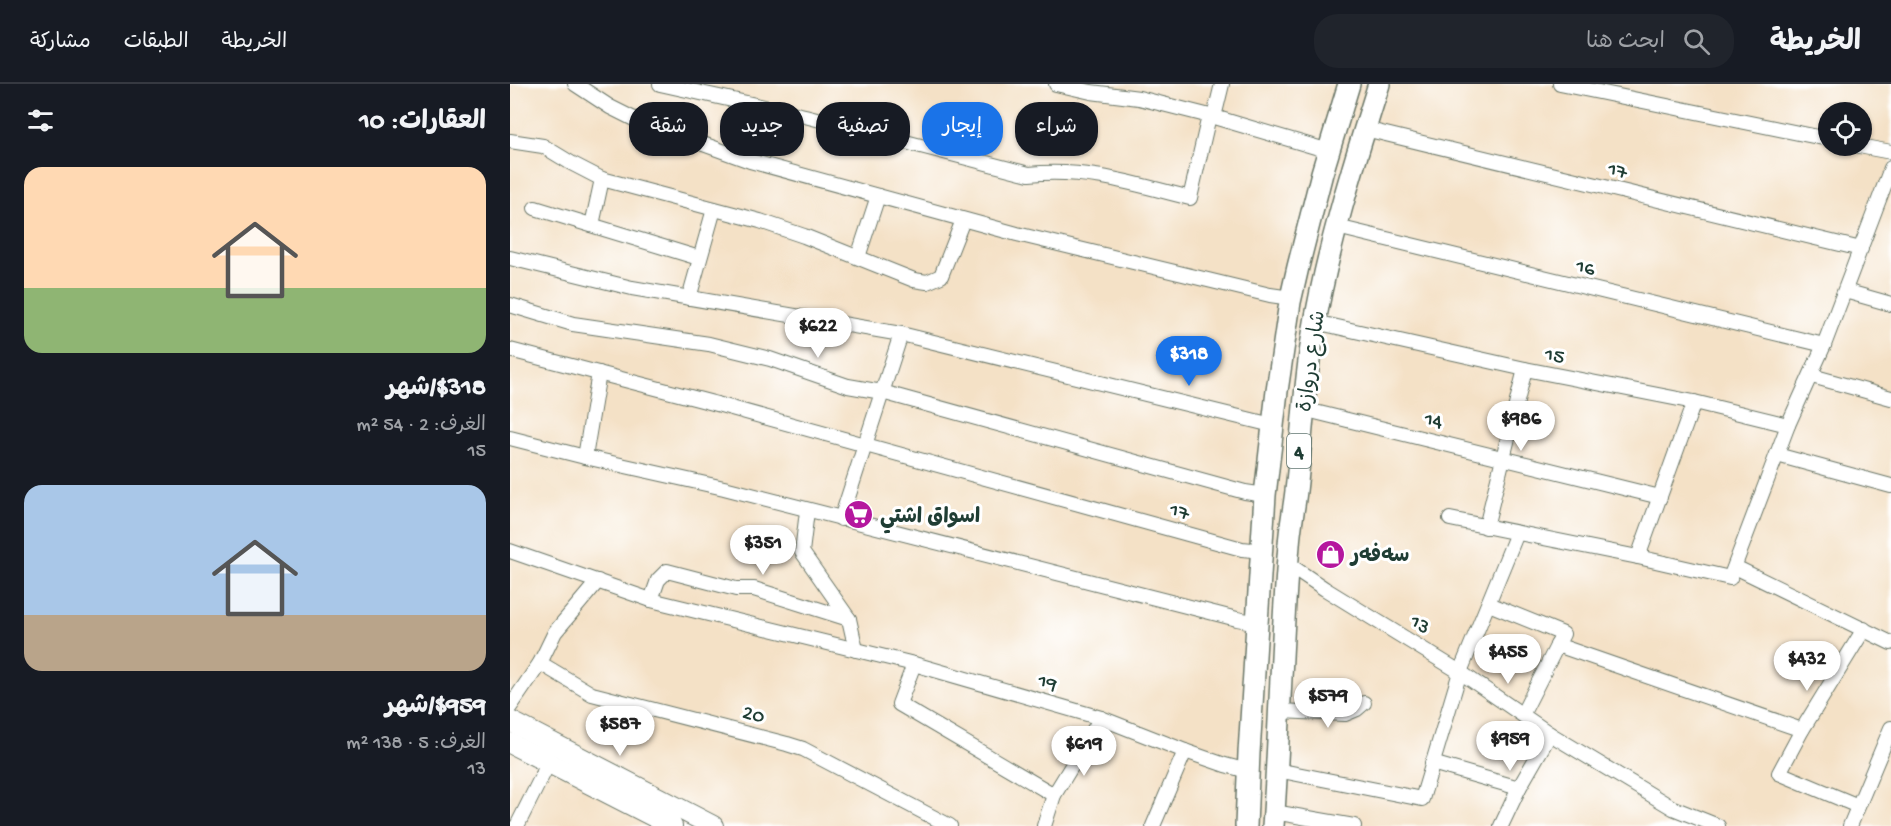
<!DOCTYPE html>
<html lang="ar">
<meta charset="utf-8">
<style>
body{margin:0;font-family:"Gochi Hand","Playpen Sans Arabic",sans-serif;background:#20242c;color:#f1f3f6;direction:rtl;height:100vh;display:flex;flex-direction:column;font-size:22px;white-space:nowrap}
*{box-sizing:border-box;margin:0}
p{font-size:20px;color:#9ea1a6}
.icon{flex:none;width:33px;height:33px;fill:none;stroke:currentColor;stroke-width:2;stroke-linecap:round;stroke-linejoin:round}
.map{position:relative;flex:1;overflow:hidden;direction:ltr}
.panel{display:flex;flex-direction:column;background:#171b24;width:510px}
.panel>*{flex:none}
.hud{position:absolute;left:18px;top:18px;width:570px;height:54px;direction:rtl;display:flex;gap:12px}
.buttons{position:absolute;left:1308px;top:18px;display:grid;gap:12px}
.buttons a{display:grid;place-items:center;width:54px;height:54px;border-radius:50%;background:#171b24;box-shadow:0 2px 4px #0004;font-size:30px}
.price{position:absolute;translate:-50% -51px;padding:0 14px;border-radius:21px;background:#fff;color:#222;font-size:20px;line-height:39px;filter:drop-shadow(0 2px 3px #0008)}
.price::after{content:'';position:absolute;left:50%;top:36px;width:18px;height:14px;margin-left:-9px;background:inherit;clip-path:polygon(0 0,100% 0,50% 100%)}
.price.on{background:#1a73e8;color:#fff}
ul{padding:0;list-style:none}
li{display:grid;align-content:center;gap:12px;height:318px;padding:0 24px}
li span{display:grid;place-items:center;height:186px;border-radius:18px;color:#555}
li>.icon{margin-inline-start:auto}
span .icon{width:108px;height:108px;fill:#fffc;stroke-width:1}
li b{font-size:26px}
h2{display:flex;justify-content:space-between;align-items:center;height:72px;padding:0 24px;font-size:26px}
.tag{padding:0 21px;border-radius:24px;background:#171b24;box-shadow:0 2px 4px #0004;font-size:21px;line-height:54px}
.tag.on{background:#1a73e8;color:#fff}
header{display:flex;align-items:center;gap:36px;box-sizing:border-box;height:84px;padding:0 30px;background:#171b24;border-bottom:2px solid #363941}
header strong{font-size:28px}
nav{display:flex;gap:33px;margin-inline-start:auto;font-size:21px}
.search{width:420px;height:54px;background:#20242c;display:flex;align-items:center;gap:15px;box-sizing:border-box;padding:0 21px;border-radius:24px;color:#9ea1a6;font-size:22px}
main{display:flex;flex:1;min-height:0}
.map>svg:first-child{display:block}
</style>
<header>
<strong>الخريطة</strong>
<div class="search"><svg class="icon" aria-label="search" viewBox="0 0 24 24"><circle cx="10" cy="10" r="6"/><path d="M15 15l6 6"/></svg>ابحث هنا</div>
<nav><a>الخريطة</a><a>الطبقات</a><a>مشاركة</a></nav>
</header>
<main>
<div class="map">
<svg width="1381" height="742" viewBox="0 0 1381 742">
<rect width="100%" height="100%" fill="#fff"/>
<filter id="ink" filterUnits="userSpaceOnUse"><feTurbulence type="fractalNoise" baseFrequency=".0167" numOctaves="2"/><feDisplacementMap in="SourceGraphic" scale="12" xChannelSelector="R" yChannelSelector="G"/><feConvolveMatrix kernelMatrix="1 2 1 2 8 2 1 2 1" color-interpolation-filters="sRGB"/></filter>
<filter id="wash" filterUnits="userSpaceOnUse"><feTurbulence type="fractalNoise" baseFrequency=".008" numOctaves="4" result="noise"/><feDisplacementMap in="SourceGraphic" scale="24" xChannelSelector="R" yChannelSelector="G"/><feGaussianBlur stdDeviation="1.35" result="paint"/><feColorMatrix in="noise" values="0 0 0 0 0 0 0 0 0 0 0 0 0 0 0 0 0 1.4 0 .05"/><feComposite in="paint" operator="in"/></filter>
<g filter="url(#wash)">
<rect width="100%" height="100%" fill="#f4e1c6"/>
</g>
<g filter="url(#ink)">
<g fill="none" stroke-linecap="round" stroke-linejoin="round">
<defs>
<g id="minor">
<polyline points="65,0 100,23 124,35 240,77 507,150 760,211 781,214"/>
<path d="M150,0L295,32L519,90C577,84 625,100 680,114L699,32"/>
<polyline points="546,0 581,8 629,14 704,33 819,67"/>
<polyline points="1050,0 1318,55"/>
<polyline points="704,33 712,0"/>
<polyline points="855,45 1351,165"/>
<polyline points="0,57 33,62 61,79 92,95 250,137 294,152 404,196 417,198 431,192 453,136"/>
<polyline points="1349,62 1381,68"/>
<polyline points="25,124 189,174"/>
<polyline points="82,141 92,95"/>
<polyline points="827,143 1314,261"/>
<polyline points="348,173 368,112"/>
<polyline points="0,174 122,204 391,250 762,341"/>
<polyline points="1335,207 1381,220"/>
<polyline points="179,214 204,125"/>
<polyline points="0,221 63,240 199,260 260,275 338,302 372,308 735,408 755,411"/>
<polyline points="805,238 1015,285 1184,318 1278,341"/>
<polyline points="0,266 207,320 732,465 753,467"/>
<polyline points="1302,292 1381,314"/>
<polyline points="793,325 1150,413"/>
<polyline points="0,354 75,373 214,404 727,535 748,539"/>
<polyline points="1267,371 1381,402"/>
<polyline points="75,373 89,289"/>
<polyline points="297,427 292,468 339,535 346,566"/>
<polyline points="331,435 391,250"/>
<polyline points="940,435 1128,473 1220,494 1278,341 1314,261 1381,84"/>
<polyline points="976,443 1015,285"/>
<polyline points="0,467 141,516 404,580 591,634 675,667 715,681 738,687"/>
<polyline points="1128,473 1184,318"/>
<polyline points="778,480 815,505 950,588 1040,650 1163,724 1208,742"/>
<polyline points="1225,483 1381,559"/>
<polyline points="141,516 148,496 157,487 226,505 244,505 339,535"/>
<polyline points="979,520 1053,550 1013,629"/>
<polyline points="1047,561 1292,646"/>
<polyline points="30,579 82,610 277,660 293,665 440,742"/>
<polyline points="404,580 389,620 544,711"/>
<polyline points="0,623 30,579 45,548 88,497"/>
<polyline points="770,627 835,630 847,625 854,619"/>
<polyline points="922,679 1009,704"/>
<polyline points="767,686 912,715 950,588 1007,449"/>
<polyline points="1348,722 1269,689 1292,646 1354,545"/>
<polyline points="764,728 844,742"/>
<polyline points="7,742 38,680"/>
<polyline points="534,742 544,711 591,634"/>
<polyline points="643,742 675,667"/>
<polyline points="991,742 1009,704 1040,650"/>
<polyline points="1340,742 1381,644"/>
</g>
<g id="secondary">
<polyline points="0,637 203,742"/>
<polyline points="0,659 162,742"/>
</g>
<g id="primary">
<polyline points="736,742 739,669 755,411 767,307 780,218 788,183 812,89 839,0"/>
<path d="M763,742C770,648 771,555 779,461C780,443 784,425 786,407C792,355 794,302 803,250C817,165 843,82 869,0"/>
</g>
</defs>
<use href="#minor" stroke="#6a7667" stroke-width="16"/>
<use href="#secondary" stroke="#6a7667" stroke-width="22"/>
<use href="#primary" stroke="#6a7667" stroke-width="24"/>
<use href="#minor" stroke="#fff" stroke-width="14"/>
<use href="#secondary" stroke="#fff" stroke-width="20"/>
<use href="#primary" stroke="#fff" stroke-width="21"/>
</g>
</g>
<defs>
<symbol id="supermarket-disc" viewBox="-11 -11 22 22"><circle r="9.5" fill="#b5179e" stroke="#fff"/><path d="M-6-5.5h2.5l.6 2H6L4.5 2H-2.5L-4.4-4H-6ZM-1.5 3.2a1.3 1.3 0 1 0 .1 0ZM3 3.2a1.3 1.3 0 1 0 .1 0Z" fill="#fff"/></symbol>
<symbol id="shop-disc" viewBox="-11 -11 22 22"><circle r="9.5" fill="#b5179e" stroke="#fff"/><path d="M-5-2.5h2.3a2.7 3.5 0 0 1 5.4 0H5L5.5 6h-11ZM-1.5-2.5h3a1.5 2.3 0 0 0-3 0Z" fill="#fff"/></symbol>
</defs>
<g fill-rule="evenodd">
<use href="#supermarket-disc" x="332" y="414" width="33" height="33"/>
<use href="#shop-disc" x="804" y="454" width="33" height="33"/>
</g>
<g text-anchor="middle" stroke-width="6" stroke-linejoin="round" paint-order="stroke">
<rect fill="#fff" stroke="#627771" stroke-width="1.5" x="777" y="350" width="24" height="34" rx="4.5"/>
<g font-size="20" font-weight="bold" fill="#1f3d34">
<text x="789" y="374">4</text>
</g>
<g font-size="21" fill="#1f3d34" stroke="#fff">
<text transform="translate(1108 85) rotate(14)" y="7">17</text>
<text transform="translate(1076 182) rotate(14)" y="7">16</text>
<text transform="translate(1045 270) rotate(11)" y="7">15</text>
<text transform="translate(800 277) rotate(-82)" y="7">شارع دروازة</text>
<text transform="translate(924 335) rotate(14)" y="7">14</text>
<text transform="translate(670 426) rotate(16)" y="7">17</text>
<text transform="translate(911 539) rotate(32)" y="7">13</text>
<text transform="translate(538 597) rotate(16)" y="7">19</text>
<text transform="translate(244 629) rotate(14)" y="7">20</text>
</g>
<g font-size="21" font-weight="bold" fill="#1f3d34" stroke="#fff" text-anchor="start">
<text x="370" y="438">اسواق اشتي</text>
<text x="841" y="477">سەفەر</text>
</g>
</g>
</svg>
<div class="buttons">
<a><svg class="icon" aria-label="locate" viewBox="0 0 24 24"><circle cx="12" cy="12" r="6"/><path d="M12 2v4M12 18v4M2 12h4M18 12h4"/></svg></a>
</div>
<b class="price" style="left:308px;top:275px">$622</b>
<b class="price on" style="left:679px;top:303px">$318</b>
<b class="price" style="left:1011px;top:368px">$986</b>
<b class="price" style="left:253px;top:492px">$351</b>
<b class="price" style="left:998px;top:601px">$455</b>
<b class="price" style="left:1297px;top:608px">$432</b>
<b class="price" style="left:818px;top:645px">$579</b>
<b class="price" style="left:110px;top:673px">$587</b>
<b class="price" style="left:1000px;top:688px">$959</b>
<b class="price" style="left:574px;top:693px">$619</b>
<div class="hud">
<a class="tag">شراء</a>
<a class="tag on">إيجار</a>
<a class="tag">تصفية</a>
<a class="tag">جديد</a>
<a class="tag">شقة</a>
</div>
</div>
<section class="panel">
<h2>العقارات: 10<svg class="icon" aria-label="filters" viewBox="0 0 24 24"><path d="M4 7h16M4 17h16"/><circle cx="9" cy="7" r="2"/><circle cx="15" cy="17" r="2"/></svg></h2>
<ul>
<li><span style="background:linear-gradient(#ffd9b3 65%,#8fb573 0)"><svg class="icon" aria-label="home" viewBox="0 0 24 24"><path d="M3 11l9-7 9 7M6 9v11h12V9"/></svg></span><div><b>$318/شهر</b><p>الغرف: 2 · 54 m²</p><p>15</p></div></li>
<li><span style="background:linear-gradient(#a9c7e8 70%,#b9a48a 0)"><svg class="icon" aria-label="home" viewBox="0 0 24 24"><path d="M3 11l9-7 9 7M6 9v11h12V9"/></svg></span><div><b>$959/شهر</b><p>الغرف: 5 · 138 m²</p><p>13</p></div></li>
</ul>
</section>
</main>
